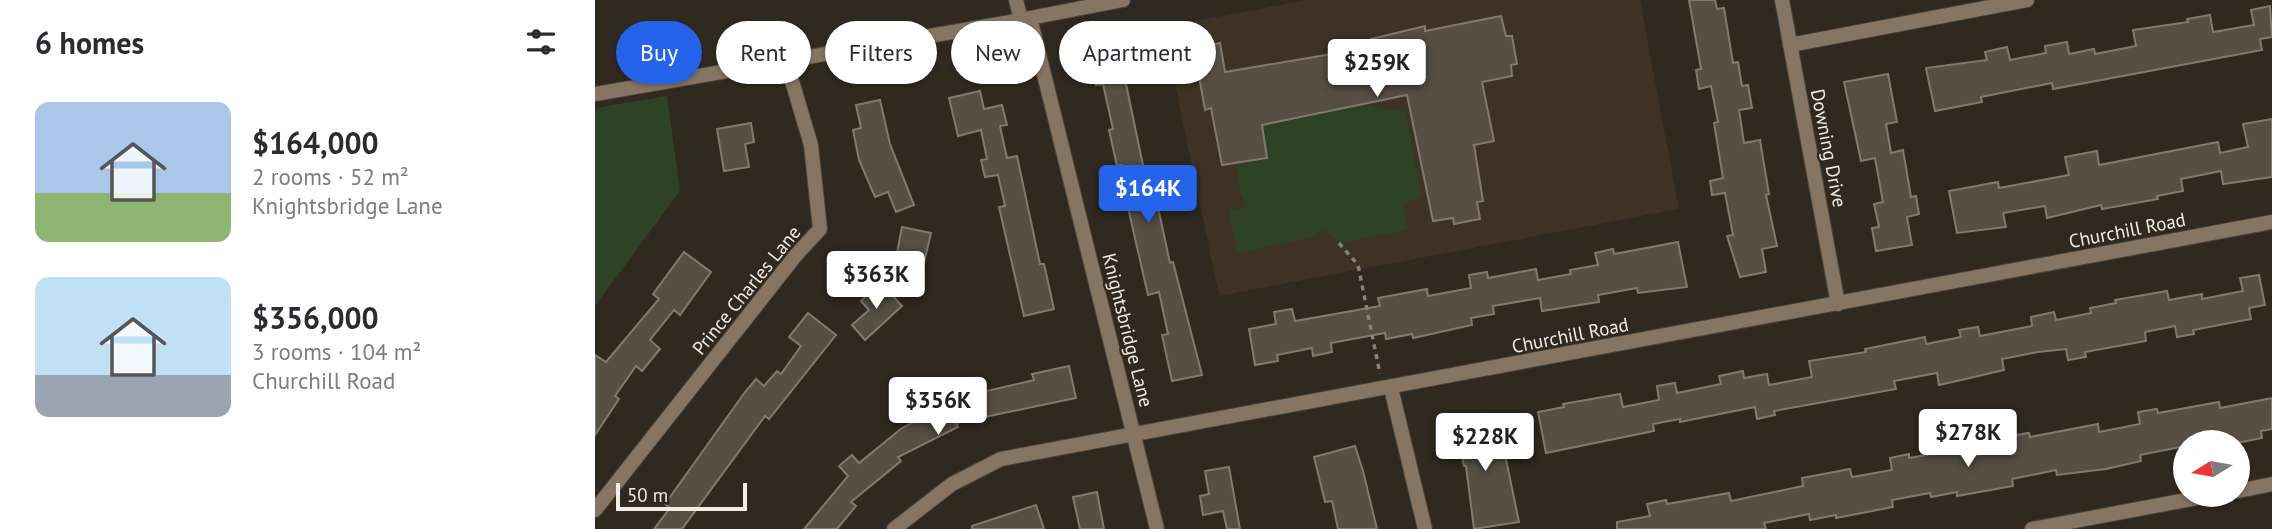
<!DOCTYPE html>
<meta charset="utf-8">
<style>
body{margin:0;font-family:"PT Sans",sans-serif;background:#f7f7f7;color:#2b2b33;height:100vh;display:flex;flex-direction:column;font-size:26px;white-space:nowrap}
*{box-sizing:border-box;margin:0}
p{font-size:23px;color:#7c7c81}
.icon{flex:none;width:38px;height:38px;fill:none;stroke:currentColor;stroke-width:2;stroke-linecap:round;stroke-linejoin:round}
.map{position:relative;flex:1;overflow:hidden}
.drawer{display:flex;flex-direction:column;background:#fff;width:595px}
.drawer>*{flex:none}
.guide{position:absolute;left:21px;top:21px;width:665px;height:63px;display:flex;gap:14px}
.needle{width:46px;rotate:259deg}
.tools{position:absolute;left:1578px;top:430px;display:grid;gap:14px}
.tools a{display:grid;place-items:center;width:77px;height:77px;border-radius:50%;background:#fff;box-shadow:0 2px 5px #0004;font-size:35px}
.scale{position:absolute;left:21px;bottom:18px;width:131px;box-sizing:border-box;padding-left:7px;border:4px solid #f1ece6;border-top:0;font-size:19px;line-height:24px;white-space:nowrap;color:#f1ece6;-webkit-text-stroke:5px #30291f;paint-order:stroke}
.price{position:absolute;translate:-50% -60px;padding:0 16px;border-radius:7px;background:#fff;color:#222;font-size:23px;line-height:46px;filter:drop-shadow(0 2px 4px #0008)}
.price::after{content:'';position:absolute;left:50%;top:42px;width:21px;height:16px;margin-left:-10px;background:inherit;clip-path:polygon(0 0,100% 0,50% 100%)}
.price.active{background:#2563eb;color:#fff}
ul{padding:0;list-style:none}
li{display:flex;align-items:center;gap:21px;height:175px;padding:0 35px}
li span{display:grid;place-items:center;flex:none;width:196px;height:140px;border-radius:14px;color:#555}
li>.icon{margin-inline-start:auto}
span .icon{width:84px;height:84px;fill:#fffc;stroke-width:1}
li b{font-size:30px}
h2{display:flex;justify-content:space-between;align-items:center;height:84px;padding:0 35px;font-size:30px}
.tag{padding:0 24px;border-radius:32px;background:#fff;box-shadow:0 2px 5px #0004;font-size:24px;line-height:63px}
.tag.active{background:#2563eb;color:#fff}
main{display:flex;flex:1;min-height:0}
.map>svg:first-child{display:block}
</style>
<main>
<section class="drawer">
<h2>6 homes<svg class="icon" aria-label="filters" viewBox="0 0 24 24"><path d="M4 7h16M4 17h16"/><circle cx="9" cy="7" r="2"/><circle cx="15" cy="17" r="2"/></svg></h2>
<ul>
<li><span style="background:linear-gradient(#a9c7e8 65%,#8fb573 0)"><svg class="icon" aria-label="home" viewBox="0 0 24 24"><path d="M3 11l9-7 9 7M6 9v11h12V9"/></svg></span><div><b>$164,000</b><p>2 rooms · 52 m²</p><p>Knightsbridge Lane</p></div></li>
<li><span style="background:linear-gradient(#bfe0f5 70%,#9aa5b1 0)"><svg class="icon" aria-label="home" viewBox="0 0 24 24"><path d="M3 11l9-7 9 7M6 9v11h12V9"/></svg></span><div><b>$356,000</b><p>3 rooms · 104 m²</p><p>Churchill Road</p></div></li>
</ul>
</section>
<div class="map">
<svg width="1677" height="529" viewBox="0 0 1677 529">
<rect width="100%" height="100%" fill="#30291f"/>
<polygon fill="#3d3223" points="712,0 1045,0 1084,209 624,296 568,27"/>
<g fill="#2e4225">
<polygon points="72,96 85,191 0,306 0,108"/>
<polygon points="769,103 792,111 803,109 811,112 826,194 825,198 808,204 813,230 744,243 728,230 716,238 642,253 634,210 651,207 645,193 642,165 672,158 667,125"/>
</g>
<g fill="#574f44" stroke="#837a6f" stroke-width="2">
<polygon points="1094,0 1120,0 1122,9 1129,8 1138,63 1143,62 1147,86 1153,85 1157,108 1144,110 1149,143 1165,140 1174,194 1171,195 1182,246 1167,249 1171,272 1145,277 1132,236 1138,235 1130,193 1117,195 1115,181 1128,178 1119,123 1123,122 1116,86 1104,89 1101,70 1106,69"/>
<polygon points="1675,6 1677,37 1665,39 1667,50 1458,89 1457,83 1386,97 1387,102 1340,111 1331,68 1392,60 1390,52 1412,47 1415,60 1451,53 1450,46 1472,42 1474,54 1499,49 1500,54 1541,46 1538,30 1593,22 1592,19 1615,15 1618,32 1659,25 1656,10"/>
<polygon points="906,16 911,36 917,36 922,64 916,65 917,76 887,82 899,141 879,145 888,201 882,202 885,219 859,224 858,218 838,221 812,95 667,125 672,158 627,165 616,108 610,110 599,49 625,43 630,72 778,47 776,39 830,26 830,31"/>
<polygon points="526,60 554,194 560,193 575,263 578,262 607,375 577,381 567,335 573,334 564,292 553,295 531,199 534,199 527,165 522,166 514,130 518,129 508,84 501,85 497,66"/>
<polygon points="1293,74 1302,122 1291,124 1296,153 1308,150 1316,197 1321,196 1324,214 1312,217 1317,245 1281,251 1277,228 1284,227 1279,204 1288,202 1280,158 1266,161 1249,82"/>
<polygon points="385,91 389,109 407,105 412,125 405,126 412,158 422,156 445,264 449,264 459,309 429,316 404,207 410,206 403,175 390,177 386,160 392,159 386,130 363,136 354,98"/>
<polygon points="285,100 295,144 319,205 301,212 293,192 280,197 264,160 258,130 266,128 261,105"/>
<polygon points="1677,119 1677,177 1628,184 1626,171 1586,179 1588,191 1562,196 1563,199 1507,209 1506,205 1452,218 1450,206 1408,213 1411,227 1362,233 1354,191 1403,182 1404,188 1474,175 1470,157 1502,151 1504,165 1623,142 1625,153 1653,147 1648,124"/>
<polygon points="156,123 159,142 150,144 154,167 129,171 122,129"/>
<polygon points="307,227 336,233 325,279 298,273"/>
<polygon points="1083,242 1092,287 1043,293 1042,288 1003,295 1004,302 947,311 945,298 898,306 899,314 876,318 877,325 818,338 817,334 791,339 790,333 736,343 737,352 718,356 717,348 682,355 683,361 660,365 654,329 681,324 679,312 697,309 700,321 785,306 783,298 832,289 833,296 876,288 874,275 892,272 893,278 941,269 943,280 976,274 975,270 1003,265 1000,253 1018,249 1019,254"/>
<polygon points="89,252 116,272 85,315 79,310 55,340 65,349 47,371 41,366 20,396 24,399 0,435 0,355 11,362 64,299 58,294"/>
<polygon points="1664,275 1670,305 1654,308 1656,319 1598,330 1599,334 1582,337 1580,326 1550,332 1551,341 1490,352 1491,357 1473,360 1471,349 1443,352 1407,359 1409,370 1362,381 1344,385 1342,373 1299,381 1301,389 1179,411 1180,415 1162,419 1160,407 1085,422 1085,419 1058,424 1059,431 951,453 943,412 969,407 968,404 1025,394 1028,407 1064,400 1062,386 1080,383 1082,393 1126,384 1124,376 1148,371 1149,378 1172,374 1174,385 1217,377 1214,361 1271,352 1270,349 1330,337 1331,344 1366,337 1364,330 1383,327 1385,336 1437,326 1436,317 1459,312 1461,320 1496,313 1495,308 1521,303 1520,300 1572,291 1574,300 1607,294 1607,299 1648,291 1645,278"/>
<polygon points="286,283 307,306 270,340 257,325 274,310 266,301"/>
<polygon points="213,313 241,335 174,419 170,416 87,529 59,529 75,508 70,504 150,392 161,379 169,386 182,371 186,374 206,346 194,337"/>
<polygon points="474,366 481,398 361,423 363,427 303,457 306,461 256,502 261,506 242,529 209,529 253,476 244,466 257,455 264,463 307,428 352,405 384,400 383,393 439,380 437,374"/>
<polygon points="1677,398 1677,429 1666,431 1667,438 1642,443 1591,443 1591,446 1545,455 1546,461 1511,469 1462,475 1461,470 1417,479 1418,486 1362,496 1362,492 1336,497 1335,493 1297,500 1298,507 1241,518 1241,515 1215,520 1214,514 1169,523 1171,529 1022,529 1022,522 1055,516 1052,504 1071,500 1072,504 1134,493 1136,501 1208,486 1207,478 1255,469 1257,477 1297,470 1295,458 1314,454 1314,458 1376,447 1378,456 1417,448 1415,436 1434,433 1435,437 1503,424 1504,432 1545,424 1543,412 1562,409 1563,413 1624,402 1625,408"/>
<polygon points="889,414 895,443 907,440 924,522 879,529 871,466 869,466 864,443 857,445 853,421"/>
<polygon points="760,446 768,471 782,529 743,529 737,501 730,502 719,457"/>
<polygon points="634,467 645,529 632,529 628,511 608,515 605,496 614,494 610,471"/>
<polygon points="502,492 509,529 485,529 478,497"/>
<polygon points="441,505 449,529 377,529 377,526"/>
</g>
<g fill="none" stroke-linecap="round" stroke-linejoin="round">
<defs>
<g id="minor">
<polyline points="421,0 426,20 435,18 562,529"/>
<polyline points="1187,0 1243,304"/>
<polyline points="1195,45 1432,0"/>
<polyline points="796,388 830,529"/>
<polyline points="1643,491 1677,484"/>
<polyline points="0,510 201,255 225,229 216,145 191,61"/>
<polyline points="299,529 357,484 406,459 1677,222"/>
<polyline points="1437,529 1618,495"/>
</g>
<g id="tertiary">
<polyline points="435,18 528,0"/>
<polyline points="0,94 426,20"/>
</g>
</defs>
<use href="#minor" stroke="#4b443b" stroke-width="16"/>
<use href="#tertiary" stroke="#4b443b" stroke-width="16"/>
<polyline stroke="#89837b" stroke-width="3.5" stroke-dasharray="5 5" stroke-linecap="butt" points="744,243 763,265 785,374"/>
<use href="#minor" stroke="#877563" stroke-width="14"/>
<use href="#tertiary" stroke="#877563" stroke-width="14"/>
</g>
<g text-anchor="middle" stroke-width="5" stroke-linejoin="round" paint-order="stroke">
<g font-size="19" fill="#f1ece6" stroke="#30291f">
<text transform="translate(1234 148) rotate(79)" y="7">Downing Drive</text>
<text transform="translate(1532 230) rotate(-11)" y="7">Churchill Road</text>
<text transform="translate(151 290) rotate(-51)" y="7">Prince Charles Lane</text>
<text transform="translate(533 330) rotate(76)" y="7">Knightsbridge Lane</text>
<text transform="translate(975 335) rotate(-11)" y="7">Churchill Road</text>
</g>
</g>
</svg>
<div class="tools">
<a><svg class="needle" viewBox="-14 -14 28 28"><path d="M0-13l5 13h-10z" fill="#e53935"/><path d="M0 13l5-13h-10z" fill="#7c7c81"/></svg></a>
</div>
<div class="scale">50 m</div>
<b class="price" style="left:782px;top:99px">$259K</b>
<b class="price active" style="left:553px;top:225px">$164K</b>
<b class="price" style="left:281px;top:311px">$363K</b>
<b class="price" style="left:343px;top:437px">$356K</b>
<b class="price" style="left:1373px;top:469px">$278K</b>
<b class="price" style="left:890px;top:473px">$228K</b>
<div class="guide">
<a class="tag active">Buy</a>
<a class="tag">Rent</a>
<a class="tag">Filters</a>
<a class="tag">New</a>
<a class="tag">Apartment</a>
</div>
</div>
</main>
